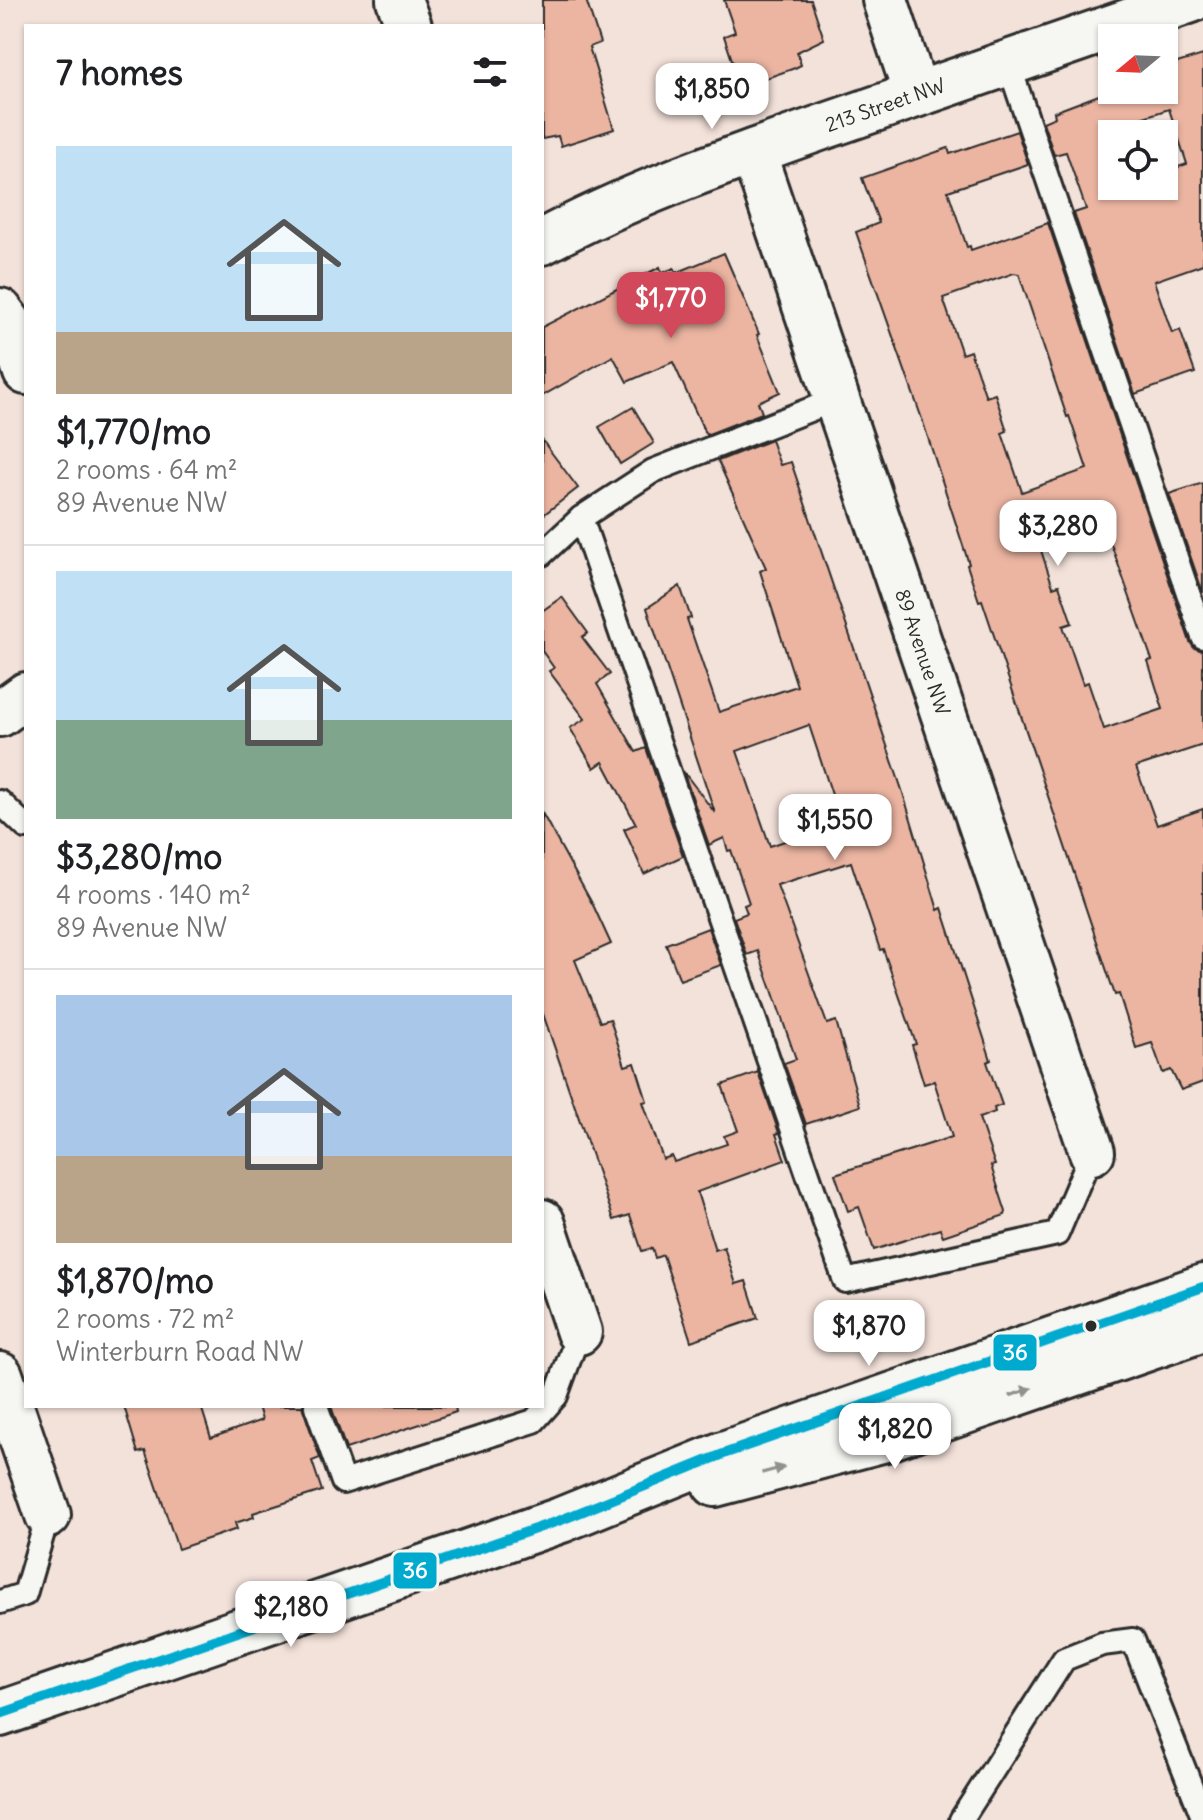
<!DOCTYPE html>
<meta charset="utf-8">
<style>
body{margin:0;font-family:Delius,sans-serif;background:#f2f2f2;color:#202124;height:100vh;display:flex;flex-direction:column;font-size:30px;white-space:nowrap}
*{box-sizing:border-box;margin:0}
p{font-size:26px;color:#757577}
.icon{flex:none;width:44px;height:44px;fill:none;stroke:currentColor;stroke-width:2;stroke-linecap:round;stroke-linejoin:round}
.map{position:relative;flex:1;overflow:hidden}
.panel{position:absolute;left:24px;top:24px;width:520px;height:1384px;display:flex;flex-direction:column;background:#fff;border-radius:0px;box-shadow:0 2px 6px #0004}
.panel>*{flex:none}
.needle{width:52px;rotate:251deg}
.fabs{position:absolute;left:1098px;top:24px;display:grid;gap:16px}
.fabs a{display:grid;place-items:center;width:80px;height:80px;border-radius:0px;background:#fff;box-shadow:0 2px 6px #0004;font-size:40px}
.price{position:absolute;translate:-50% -68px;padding:0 18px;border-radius:16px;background:#fff;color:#222;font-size:26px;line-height:52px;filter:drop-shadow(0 2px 4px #0008)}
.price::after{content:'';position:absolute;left:50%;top:48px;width:24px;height:18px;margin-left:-12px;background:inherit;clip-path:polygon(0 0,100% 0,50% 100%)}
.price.on{background:#d1495b;color:#fff}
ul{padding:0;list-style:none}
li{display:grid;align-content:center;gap:16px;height:424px;padding:0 32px}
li+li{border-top:2px solid #e0e0e0}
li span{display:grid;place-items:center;height:248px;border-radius:0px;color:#555}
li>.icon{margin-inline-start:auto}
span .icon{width:144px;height:144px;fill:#fffc;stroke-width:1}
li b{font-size:34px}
h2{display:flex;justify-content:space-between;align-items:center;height:96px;padding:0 32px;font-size:34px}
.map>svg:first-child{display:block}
</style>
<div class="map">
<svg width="1203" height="1820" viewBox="0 0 1203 1820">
<rect width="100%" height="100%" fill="#f3e2da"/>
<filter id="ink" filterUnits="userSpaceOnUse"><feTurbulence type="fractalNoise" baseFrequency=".0125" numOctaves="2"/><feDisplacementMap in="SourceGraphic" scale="16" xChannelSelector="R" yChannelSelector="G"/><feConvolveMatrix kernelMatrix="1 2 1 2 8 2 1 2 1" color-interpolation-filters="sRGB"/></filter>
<g filter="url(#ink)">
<g fill="#ecb5a2" stroke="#2b2b2b" stroke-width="2" fill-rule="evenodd">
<polygon points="542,0 586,0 600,43 589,47 614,129 561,146 558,136 542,139"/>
<polygon points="724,0 811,0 824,39 797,52 801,65 795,68 741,87 724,36 735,32"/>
<path d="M1203,55V264L1154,281L1172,333L1180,330L1195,373L1135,394L1074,213L1086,209L1066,152L1054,155L1043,122L1055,117L1054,112L1112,90H1164V67ZM1169,109L1187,164L1164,172V186H1112V147L1106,129Z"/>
<path d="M1017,131L1028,164L948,191L967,247L970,246L971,250L1048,223L1190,642L1194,648L1203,651V745L1136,767L1157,825L1203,809V1082L1181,1090L1171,1070L1163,1073L1152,1043L1136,1048L1119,994L1115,995L982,600L979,601L967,565L969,564L922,419L856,232L879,223L862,178L948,148L950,154ZM1014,273L1019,274L1067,417L1069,416L1087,469L1022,492L1002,433L1007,431L995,394L986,397L970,351L962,354L943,298ZM1099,510L1152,660L1148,661L1163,709L1104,729L1088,682L1083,684L1063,626L1072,623L1059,585L1053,587L1035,532Z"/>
<polygon points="724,253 759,334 757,335 780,392 758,402 762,413 706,435 673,362 627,382 613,356 542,396 542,327 660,267 662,273 674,268 676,273"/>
<polygon points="633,407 654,443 620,464 599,427"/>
<polygon points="542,440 578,488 542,516"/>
<path d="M771,440L780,465L791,462L903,793L938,910L942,908L991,1060L987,1062L1002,1105L994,1108L995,1112L979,1118L995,1165L991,1166L1006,1212L1005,1215L943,1236L940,1229L874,1250L859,1207L848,1211L835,1174L952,1137L934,1081L924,1084L912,1045L916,1044L883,949L880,950L851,862L777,885L827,1024L836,1021L860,1106L806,1124L784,1063L796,1059L771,987L758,951L747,955L734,918L747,913L744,905L749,903L731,850L728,851L724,838L709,845L683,771L715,813L647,608L680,586L691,618L687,619L719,712L797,686L760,571L766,568L718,461ZM809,725L841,822L770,846L737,751Z"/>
<polygon points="1203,483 1203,593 1169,494"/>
<polygon points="562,597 588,633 582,637 610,674 597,684 636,752 646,748 683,856 644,874 624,829 636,824 603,762 594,768 570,728 585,719 549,671 554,668 542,651 542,611"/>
<polygon points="542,813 594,907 611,944 575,960 600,1022 610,1019 625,1066 635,1063 647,1101 643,1102 663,1159 672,1156 674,1162 727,1144 724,1136 738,1131 722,1085 758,1072 779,1133 776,1134 785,1160 697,1192 715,1250 724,1247 736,1284 746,1281 758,1318 691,1341 663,1255 655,1258 652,1248 642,1251 630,1215 614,1220 542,1011"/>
<polygon points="708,928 721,965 680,980 666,944"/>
<polygon points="124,1406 201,1406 211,1438 262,1420 258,1406 302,1406 320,1458 312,1461 322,1491 253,1513 254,1517 235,1523 237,1529 178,1549 145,1451 138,1453"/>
<polygon points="331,1406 455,1406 456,1412 346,1449"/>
</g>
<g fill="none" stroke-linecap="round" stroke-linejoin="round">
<defs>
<g id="lane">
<polyline points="1008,62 1203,637"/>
<polyline points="581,518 845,1281 1057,1234 1092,1152"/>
<polyline points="542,554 581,518 653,471 837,399"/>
<polyline points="0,802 26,827"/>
<polyline points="316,1406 343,1482 534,1421 556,1396 579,1332"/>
<polyline points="0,1602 25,1594 48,1515"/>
<polyline points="961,1820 1064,1659 1102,1644 1133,1640 1203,1817"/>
</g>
<g id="street">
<polyline points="399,0 409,26"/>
<polyline points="885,0 916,94"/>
<path id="s1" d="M753,152L1092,1152"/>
<polyline points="0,311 9,323 26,372"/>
<polyline points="542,1222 579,1332"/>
<polyline points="0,1375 48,1515"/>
</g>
<g id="secondary">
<path id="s2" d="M542,242C629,195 724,162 817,129C941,85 1066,43 1191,0"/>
<polyline points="0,714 26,695"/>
<polyline points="715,1484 885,1439 1203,1329"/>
<polyline points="0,1714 561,1520 726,1453 1203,1287"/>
</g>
</defs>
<use href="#lane" stroke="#2b2b2b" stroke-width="28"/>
<use href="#street" stroke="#2b2b2b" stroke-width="50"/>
<use href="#secondary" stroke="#2b2b2b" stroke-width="50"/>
<use href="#lane" stroke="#f6f6f2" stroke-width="22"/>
<use href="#street" stroke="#f6f6f2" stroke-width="44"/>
<use href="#secondary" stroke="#f6f6f2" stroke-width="44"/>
<defs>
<polyline id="bus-1" points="0,1714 561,1520 726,1453 1203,1287"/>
</defs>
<use href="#bus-1" stroke="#f6f6f2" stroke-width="16"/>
<use href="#bus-1" stroke="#00a9ce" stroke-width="10"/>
</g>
<defs><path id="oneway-solid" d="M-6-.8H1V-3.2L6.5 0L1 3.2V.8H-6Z" transform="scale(2)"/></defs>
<g fill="#90908e">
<use href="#oneway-solid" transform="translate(1021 1392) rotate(-19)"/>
<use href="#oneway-solid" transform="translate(773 1470) rotate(-15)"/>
</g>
</g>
<circle fill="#2b2b2b" stroke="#f6f6f2" stroke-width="3" cx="1091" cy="1326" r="7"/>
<g text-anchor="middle" stroke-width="8" stroke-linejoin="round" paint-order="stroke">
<g font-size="20" fill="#2b2b2b" stroke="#f6f6f2">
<text dy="7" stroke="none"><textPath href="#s2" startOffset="370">213 Street NW</textPath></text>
<text dy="7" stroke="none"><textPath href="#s1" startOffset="528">89 Avenue NW</textPath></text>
</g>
</g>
<g stroke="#f6f6f2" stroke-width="3">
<rect x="992" y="1333" width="46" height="39" rx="8" fill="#00a9ce"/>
<rect x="392" y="1551" width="46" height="39" rx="8" fill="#00a9ce"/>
</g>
<g font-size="22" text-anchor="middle" font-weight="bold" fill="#fff">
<text x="1015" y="1360">36</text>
<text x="415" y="1578">36</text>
</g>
</svg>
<div class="fabs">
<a><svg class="needle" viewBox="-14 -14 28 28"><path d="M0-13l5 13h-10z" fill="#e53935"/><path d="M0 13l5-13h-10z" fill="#757577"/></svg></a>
<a><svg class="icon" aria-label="locate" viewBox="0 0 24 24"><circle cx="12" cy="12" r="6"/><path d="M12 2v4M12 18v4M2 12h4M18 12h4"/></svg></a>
</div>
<b class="price" style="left:712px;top:131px">$1,850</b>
<b class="price on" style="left:671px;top:340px">$1,770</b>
<b class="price" style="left:1058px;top:568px">$3,280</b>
<b class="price" style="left:835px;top:862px">$1,550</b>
<b class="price" style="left:869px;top:1368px">$1,870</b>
<b class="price" style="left:895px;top:1471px">$1,820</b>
<b class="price" style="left:291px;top:1649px">$2,180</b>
<section class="panel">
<h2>7 homes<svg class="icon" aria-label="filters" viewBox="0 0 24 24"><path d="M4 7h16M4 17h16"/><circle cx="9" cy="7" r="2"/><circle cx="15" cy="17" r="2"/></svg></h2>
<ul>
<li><span style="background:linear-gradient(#bfe0f5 75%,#b9a48a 0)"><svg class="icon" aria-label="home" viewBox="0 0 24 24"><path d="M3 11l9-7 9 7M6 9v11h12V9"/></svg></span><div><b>$1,770/mo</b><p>2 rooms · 64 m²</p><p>89 Avenue NW</p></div></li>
<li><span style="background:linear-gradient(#bfe0f5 60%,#7fa58c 0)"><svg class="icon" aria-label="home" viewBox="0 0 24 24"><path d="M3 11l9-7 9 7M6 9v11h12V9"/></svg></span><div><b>$3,280/mo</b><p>4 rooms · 140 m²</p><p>89 Avenue NW</p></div></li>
<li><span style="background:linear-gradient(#a9c7e8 65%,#b9a48a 0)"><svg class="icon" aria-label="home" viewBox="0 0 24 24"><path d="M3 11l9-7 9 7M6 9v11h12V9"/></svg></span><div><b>$1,870/mo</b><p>2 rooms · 72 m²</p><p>Winterburn Road NW</p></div></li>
</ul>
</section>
</div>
